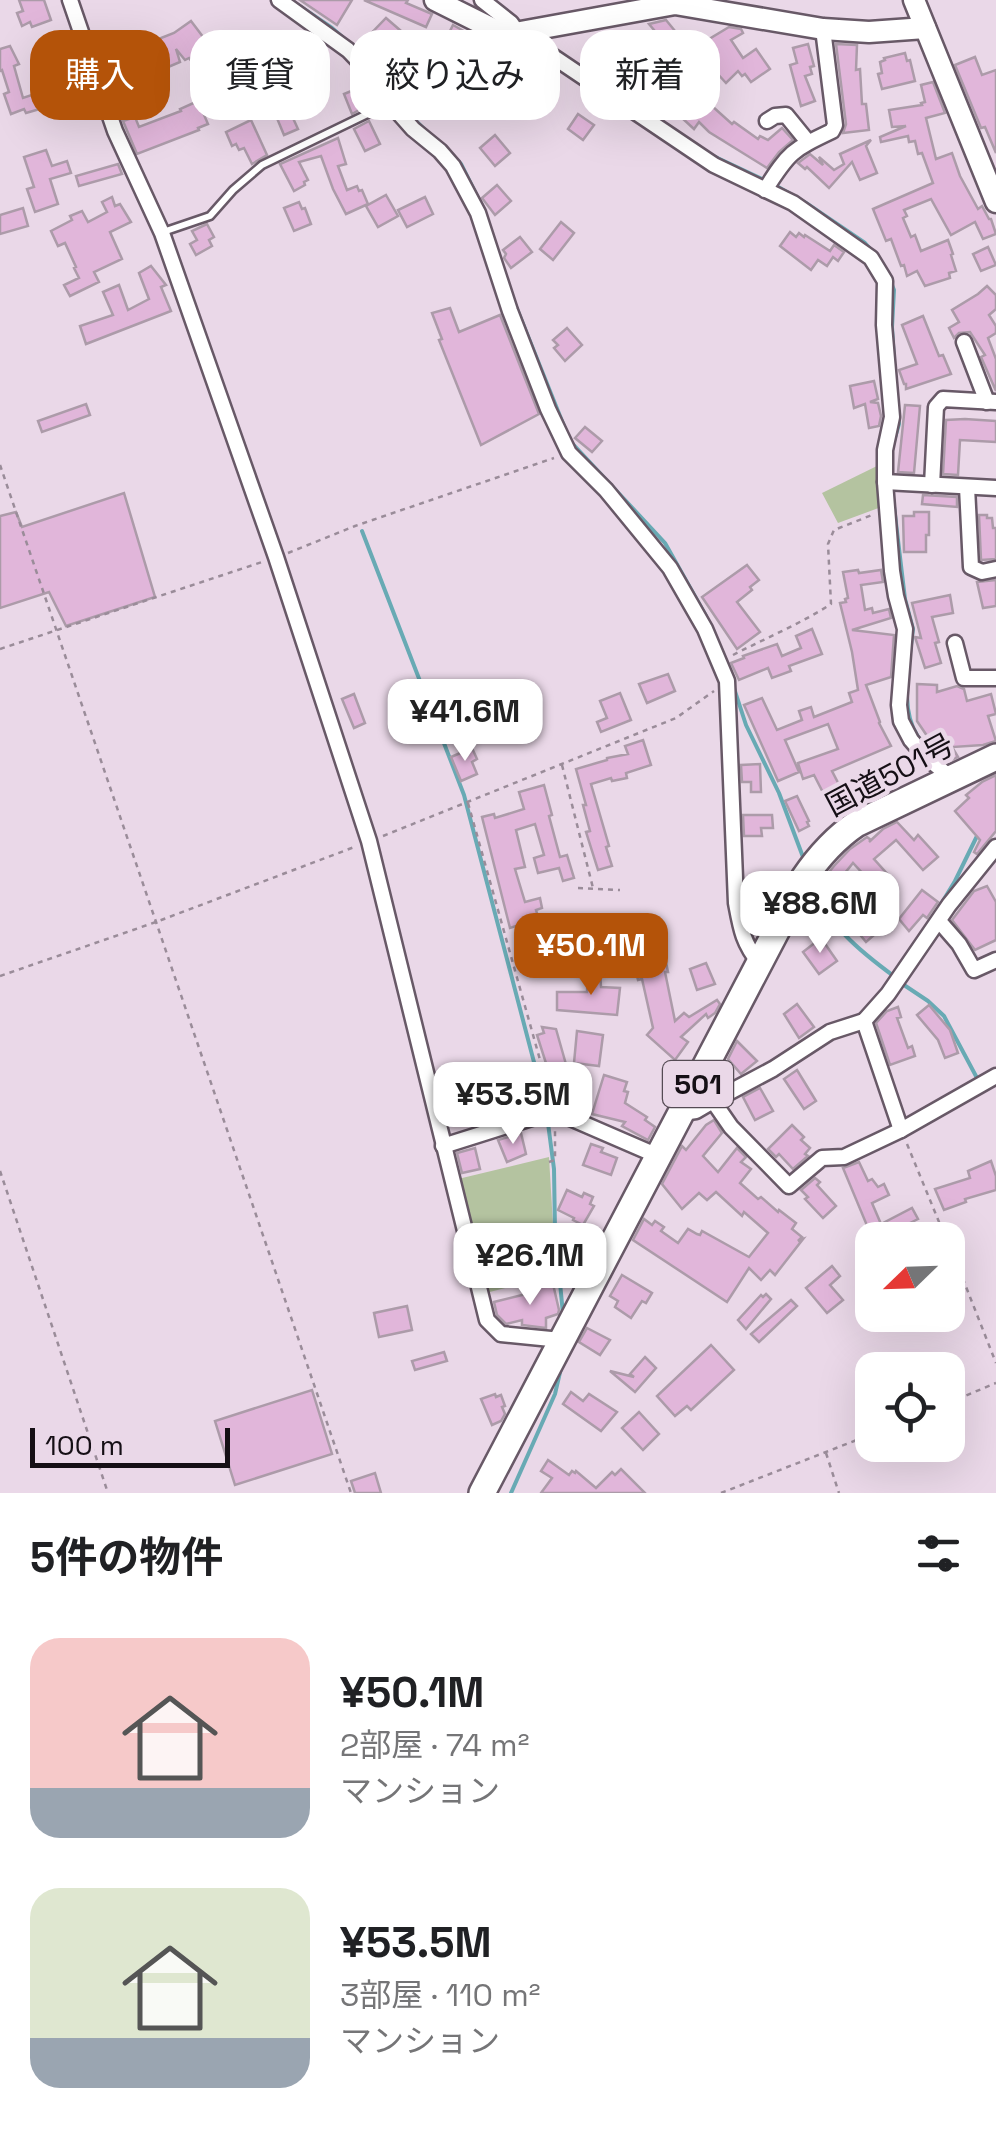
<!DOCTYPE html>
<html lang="ja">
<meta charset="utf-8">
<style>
body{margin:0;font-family:"Space Grotesk","Noto Sans JP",sans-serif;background:#f2f2f2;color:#202124;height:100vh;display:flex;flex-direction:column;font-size:38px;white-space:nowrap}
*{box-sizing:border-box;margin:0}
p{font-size:32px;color:#757577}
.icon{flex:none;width:55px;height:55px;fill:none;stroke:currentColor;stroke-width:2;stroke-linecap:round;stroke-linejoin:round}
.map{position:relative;height:1493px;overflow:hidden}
.details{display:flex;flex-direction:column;background:#fff;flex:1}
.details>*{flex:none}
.banner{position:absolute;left:30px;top:30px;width:938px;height:90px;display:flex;gap:20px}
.needle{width:65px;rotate:247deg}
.tools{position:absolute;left:855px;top:1222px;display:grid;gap:20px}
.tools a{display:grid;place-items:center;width:110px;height:110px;border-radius:20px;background:#fff;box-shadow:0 10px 40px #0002;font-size:50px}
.scale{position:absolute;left:30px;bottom:25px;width:200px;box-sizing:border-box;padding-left:10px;border:5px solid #150f15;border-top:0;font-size:28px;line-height:35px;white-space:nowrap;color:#150f15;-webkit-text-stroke:8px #ead8e8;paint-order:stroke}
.price{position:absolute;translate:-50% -85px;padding:0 22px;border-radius:20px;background:#fff;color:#222;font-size:32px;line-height:65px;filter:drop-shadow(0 2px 5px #0008)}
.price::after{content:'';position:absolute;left:50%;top:60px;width:30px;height:22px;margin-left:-15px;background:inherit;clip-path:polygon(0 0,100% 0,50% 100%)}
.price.on{background:#b45309;color:#fff}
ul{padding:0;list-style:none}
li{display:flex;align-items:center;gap:30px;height:250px;padding:0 30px}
li span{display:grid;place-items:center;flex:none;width:280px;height:200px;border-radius:30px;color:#555}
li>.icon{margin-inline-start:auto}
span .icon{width:120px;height:120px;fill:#fffc;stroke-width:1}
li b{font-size:42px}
h2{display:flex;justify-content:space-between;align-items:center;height:120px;padding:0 30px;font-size:42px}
.tag{padding:0 35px;border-radius:30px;background:#fff;box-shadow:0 10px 40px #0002;font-size:35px;line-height:90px}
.tag.on{background:#b45309;color:#fff}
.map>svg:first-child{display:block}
</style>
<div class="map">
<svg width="996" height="1493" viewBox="0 0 996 1493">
<rect width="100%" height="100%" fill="#ead8e8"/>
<g fill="#b4c3a0">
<polygon points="881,464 884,506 838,523 822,493"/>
<polygon points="549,1157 556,1275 486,1293 458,1179"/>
</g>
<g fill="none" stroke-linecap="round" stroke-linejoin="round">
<g stroke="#68aab4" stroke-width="4">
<polyline points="298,5 332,28 347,41"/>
<polyline points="365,58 376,68 410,115 429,134"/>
<polyline points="451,154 461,164 484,210"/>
<polyline points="709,154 764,180"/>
<polyline points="773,184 806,203 865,243 872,251"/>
<polyline points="892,285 894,290 892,327 894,360"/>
<polyline points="515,304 570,441 665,543 706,616"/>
<polyline points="892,448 899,424 896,389"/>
<polyline points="893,498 905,599 913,629 909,661"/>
<polyline points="362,531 464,795 546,1108 554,1169 555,1231 563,1314"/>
<polyline points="710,625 722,652"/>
<polyline points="733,685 746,725 779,793 803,857"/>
<path d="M907,696C908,735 923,745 952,769"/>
<path d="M813,884C827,925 861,952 895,977"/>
<polyline points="935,914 955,881 978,834"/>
<polyline points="901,983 928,1001 944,1016 977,1078 983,1079"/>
<polyline points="511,1493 555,1394 561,1368"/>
</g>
</g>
<g fill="#e1b6da" stroke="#ac9ba9" stroke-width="2.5">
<polygon points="19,0 44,0 51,20 32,27 30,22 22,26 17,13 23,11"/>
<polygon points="300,0 352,0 337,25"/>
<polygon points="364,0 408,0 406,3 432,14 426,27"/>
<polygon points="386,18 401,31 397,36 399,38 393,46 430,82 425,86 427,88 413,101 359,46"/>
<polygon points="666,20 684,42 698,34 704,42 729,27 741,29 743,33 731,40 743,58 756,49 770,69 751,82 745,74 742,76 738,71 726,83 705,60 693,70 684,58 680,61 649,24"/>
<polygon points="191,21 219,58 215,62 229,80 251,67 266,93 230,114 210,90 212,88 189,58 185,60 176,49 180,62 147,76 149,82 128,91 122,76 126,74 117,52 133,45 136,53 158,44 156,40 174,33"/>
<polygon points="453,25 517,61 518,58 551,81 540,97 518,81 513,87 492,74 489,79 476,72 481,67 461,55 458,60 445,53 452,42 446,39"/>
<polygon points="808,44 814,66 810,67 812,74 805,76 815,101 801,106 790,65 797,63 793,48"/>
<polygon points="836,44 857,45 856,70 860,69 862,104 866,104 869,130 843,133 846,124"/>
<polygon points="10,46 19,64 14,66 23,98 47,90 46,87 49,86 41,61 76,50 80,61 68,65 78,98 26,113 24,109 11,114 4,94 9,92 2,70 0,71 0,49"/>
<polygon points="905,53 907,61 910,60 915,81 882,89 878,74 882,73 880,62 885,60 884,58"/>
<polygon points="975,57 982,75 996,70 996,153 985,127 981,128 955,65"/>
<polygon points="467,82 488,101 479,110 475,106 470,112 452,98"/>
<polygon points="933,82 945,113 926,118 936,159 952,153 960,176 978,209 982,206 989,219 991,219 996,234 983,239 975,222 951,235 931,199 904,210 907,216 903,218 911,237 915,235 921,251 948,240 953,254 951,255 956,271 949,273 950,278 925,286 917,271 907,276 904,265 901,266 891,239 886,241 873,209 933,183 922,153 918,154 915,141 909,142 908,136 881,142 880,137 906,126 892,127 889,110 922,105 921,103 925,102 921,85"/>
<polygon points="366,85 373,102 352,114 344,94"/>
<polygon points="684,87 698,101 702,97 732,124 734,122 758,139 760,136 768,140 782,128 793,140 779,152 767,168 709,132 699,122 694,129 682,118 684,116 670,101"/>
<polygon points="198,101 208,124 198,128 199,130 137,154 123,121 135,117 139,127 181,111 180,109"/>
<polygon points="287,105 298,129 284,135 274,111"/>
<polygon points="578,114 594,125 583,140 568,129"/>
<polygon points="251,120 267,155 252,164 244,148 239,150 236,144 232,146 226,132"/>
<polygon points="369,121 380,144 365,151 354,129"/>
<polygon points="495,135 510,153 495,166 480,148"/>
<polygon points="338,138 346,164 338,166 347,190 357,186 359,191 362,190 368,204 346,214 333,189 321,156 299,162 308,180 304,182 305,185 294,191 280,164"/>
<polygon points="871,140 866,146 877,173 860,180 852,162 829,188 807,167 805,169 798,163 810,154 823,165 819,157 834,170 844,164 840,154"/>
<polygon points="46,150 52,166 67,161 71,173 50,179 58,204 35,212 27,189 34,187 24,157"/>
<polygon points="118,164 122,174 79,186 76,176"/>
<polygon points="497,185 511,201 495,215 482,198"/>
<polygon points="386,195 398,216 378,227 366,206"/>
<polygon points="112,197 115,206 120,204 131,222 110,232 122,259 94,272 99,282 70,296 64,285 79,278 74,268 76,267 65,243 58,246 51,231 72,220 70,216 82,211 88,222 107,212 102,202"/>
<polygon points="425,197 433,214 407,227 398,210"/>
<polygon points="299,202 302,209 305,208 311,224 294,231 284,208"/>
<polygon points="23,208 28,226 0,234 0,215"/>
<polygon points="561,222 574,233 553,260 540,249"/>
<polygon points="207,224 214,237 209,240 212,246 196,255 190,244 197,240 192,231"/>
<polygon points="790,232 796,237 799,233 804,237 805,235 830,251 834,245 844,252 838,261 833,257 827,266 818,260 811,270 780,246"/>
<polygon points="520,237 532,252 511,268 504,258 506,254 503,250"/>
<polygon points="988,247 996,265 981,271 973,254"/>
<polygon points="151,266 166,285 161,287 171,311 86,344 80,326 113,315 103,292 119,285 128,310 149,299 139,273"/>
<polygon points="987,286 996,295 996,309 989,315 996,326 996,333 988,338 996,359 996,391 981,357 985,355 970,332 959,333 954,338 949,328 959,322 952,310 978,294"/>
<polygon points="450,308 459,332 500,315 539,414 481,445 439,340 442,339 432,313"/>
<polygon points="923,316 939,356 943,355 951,374 906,389 906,384 904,384 899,370 917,364 902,325"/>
<polygon points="567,328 582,345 565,361 554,348 558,345 553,340"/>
<polygon points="874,381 878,399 870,402 878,403 881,416 879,426 869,428 865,404 854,408 850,386"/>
<polygon points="86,404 90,415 42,432 38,421"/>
<polygon points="905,405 920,406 914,473 898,472"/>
<polygon points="965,419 996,421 996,442 960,440 958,475 943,474 946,420"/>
<polygon points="585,427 602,441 592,452 575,438"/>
<polygon points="124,493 155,597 66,626 49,592 0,608 0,516 16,512 22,527"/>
<polygon points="923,495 957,497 957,507 922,504"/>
<polygon points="914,512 929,512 929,535 926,535 926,552 904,552 903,516 914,516"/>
<polygon points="979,515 987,515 987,518 992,518 993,528 996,528 996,559 981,560"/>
<polygon points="747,565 759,580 750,587 752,590 737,602 760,632 737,649 702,597"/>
<polygon points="858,570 859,573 881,570 883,582 861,585 865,610 872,608 873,613 889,609 891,618 852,630 894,635 891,677 866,685 880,722 879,723 891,746 832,771 848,802 832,810 814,775 803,779 798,763 838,749 828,724 785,740 799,772 778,781 744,705 762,698 777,730 802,720 799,711 811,707 814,717 852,702 849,693 858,690 852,652 840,603 846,602 845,599 848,598 843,572"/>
<polygon points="996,580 996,606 983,608 977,582"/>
<polygon points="950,595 953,613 932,617 939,642 935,643 941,663 925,668 915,637 921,638 912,603"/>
<polygon points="812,629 822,654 789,666 791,671 772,678 768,668 739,680 731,663 744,658 743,656 777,644 782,656 801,648 796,636"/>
<polygon points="668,674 675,691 647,703 639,684"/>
<polygon points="917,684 937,685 937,692 957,686 964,689 967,701 991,694 996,714 988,716 996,741 983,745 952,747 958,757 949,761 940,755 917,721"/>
<polygon points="620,693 631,720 601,732 597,722 607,718 600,701"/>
<polygon points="354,694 365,723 354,728 342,699"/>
<polygon points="643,740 651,765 626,773 627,778 612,781 611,778 591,784 609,846 606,847 612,866 598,870 586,832 590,831 583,805 586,805 576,769 607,760 607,758 628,754 625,746"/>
<polygon points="472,748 477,759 472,762 477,774 461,781 451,757"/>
<polygon points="760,764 761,792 751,792 751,782 742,782 741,765"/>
<polygon points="996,775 996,831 977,854 974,852 980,840 955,811 969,798 966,795 982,782"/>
<polygon points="544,785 552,815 549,816 560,857 567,855 574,878 563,881 559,868 538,873 534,858 544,855 535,824 516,830 525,867 515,869 525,902 540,898 542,908 536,910 540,923 520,928 519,925 510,928 482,817 494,814 495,818 524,809 519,792"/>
<polygon points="797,796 809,821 807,822 809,826 799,831 785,801"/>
<polygon points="743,815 772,815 773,828 761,828 762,836 744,836"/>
<polygon points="897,822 914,840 918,835 938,857 923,870 896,840 874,859 890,877 877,889 853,863 837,883 881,929 866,942 848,920 845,923 839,916 837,918 828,909 834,904 817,887 834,866 850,849 867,837 871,840 869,842 883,829"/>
<polygon points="987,886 996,902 996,940 975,950 952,920 974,891"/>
<polygon points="922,890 938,902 927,918 923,915 909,931 899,919"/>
<polygon points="571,926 594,932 584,971 565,966 568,954 564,954"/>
<polygon points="661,938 668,972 665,972 675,1021 684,1013 689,1017 717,1000 720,1004 715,1013 708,1018 706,1014 681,1037 688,1042 675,1060 647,1035 653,1028 642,979 638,980 629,942 637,943"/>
<polygon points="821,938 837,961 819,974 803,952"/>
<polygon points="706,963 715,984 697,990 690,969"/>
<polygon points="588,970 600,970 601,987 620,988 617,1015 557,1010 557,992 587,992"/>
<polygon points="797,1004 814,1027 799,1038 784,1014"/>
<polygon points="929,1005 950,1030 958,1053 945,1058 938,1040 917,1015"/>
<polygon points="898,1007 901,1017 897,1018 908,1048 912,1046 915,1056 890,1065 876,1023 887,1011"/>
<polygon points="542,1027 556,1029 571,1082 573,1065 584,1102 570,1106 558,1101 537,1035 544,1033"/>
<polygon points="577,1031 603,1035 599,1066 574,1063"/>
<polygon points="737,1041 757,1061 741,1074 728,1059"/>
<polygon points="797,1070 816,1101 804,1109 784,1079"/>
<polygon points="604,1075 627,1082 624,1091 628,1092 625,1103 647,1117 645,1120 655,1127 648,1140 622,1126 625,1122 592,1114"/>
<polygon points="760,1088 773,1111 755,1120 743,1097"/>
<polygon points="714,1120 722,1133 703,1156 718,1172 737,1148 746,1157 741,1162 751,1169 740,1183 758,1199 761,1197 778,1212 779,1210 796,1223 792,1229 802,1237 798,1241 803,1239 775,1275 770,1270 761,1280 749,1268 727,1302 633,1240 644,1219 652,1225 655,1221 664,1227 661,1231 678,1243 688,1229 697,1234 700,1235 702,1231 749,1257 768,1233 744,1212 742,1216 716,1192 707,1200 699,1193 682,1209 662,1184 682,1146 686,1150 706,1125"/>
<polygon points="792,1125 804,1137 801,1140 810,1148 805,1154 808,1156 793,1169 779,1154 776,1157 768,1149"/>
<polygon points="521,1133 526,1154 507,1162 498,1140"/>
<polygon points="591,1144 603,1148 601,1152 617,1158 611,1175 583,1165"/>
<polygon points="475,1148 480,1169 462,1173 457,1153"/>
<polygon points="991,1161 996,1176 996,1190 965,1199 966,1202 944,1210 935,1189 970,1178 968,1171"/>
<polygon points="859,1162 868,1181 872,1179 878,1187 884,1184 889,1195 872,1203 881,1224 912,1208 918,1219 904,1226 908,1235 897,1240 884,1240 883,1236 873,1240 843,1168"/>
<polygon points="815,1178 820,1182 817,1185 836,1206 823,1218 805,1199 808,1197 801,1190"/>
<polygon points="567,1190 582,1197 584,1193 593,1197 590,1204 594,1206 583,1225 573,1220 574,1218 558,1210"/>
<polygon points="832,1266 840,1276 830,1285 843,1300 827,1313 806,1288"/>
<polygon points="622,1275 652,1293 646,1303 642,1301 631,1318 615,1307 618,1301 610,1296"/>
<polygon points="553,1284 559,1310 558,1314 546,1318 546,1328 522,1325 522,1320 506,1324 497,1315 494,1302 534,1292 533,1289"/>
<polygon points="766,1294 771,1299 746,1329 738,1320 761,1295 763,1297"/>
<polygon points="791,1300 797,1306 759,1342 751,1334"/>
<polygon points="407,1306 412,1330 379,1337 374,1313"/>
<polygon points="587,1328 610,1340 600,1355 579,1342"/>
<polygon points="711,1345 734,1370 691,1410 687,1406 675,1416 657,1396"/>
<polygon points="444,1352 447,1361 415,1370 412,1361"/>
<polygon points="645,1357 656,1368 635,1392 610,1371 634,1377 630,1374"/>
<polygon points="312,1390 332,1454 235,1485 215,1421"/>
<polygon points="571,1392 583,1401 589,1394 617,1412 601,1431 563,1404"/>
<polygon points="495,1394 496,1397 501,1395 505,1406 502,1407 505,1414 501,1421 492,1425 481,1399"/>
<polygon points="639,1412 659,1434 643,1450 622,1428"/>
<polygon points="548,1460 569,1475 572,1471 575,1473 576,1471 596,1488 612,1472 615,1475 621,1469 645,1493 541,1493 552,1478 541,1471"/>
<polygon points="375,1473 381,1493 355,1493 351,1481"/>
</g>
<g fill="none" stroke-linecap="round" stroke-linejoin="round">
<defs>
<polyline id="lane" points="163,232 210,216 233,190 262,165 388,104"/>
<g id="street">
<polyline points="70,0 115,131 162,233 276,557 369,841 487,1320 501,1334 561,1340"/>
<path d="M279,0L348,50L372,75L390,103L413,129L440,151L453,166L478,213L510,311L548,409L569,453L606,490L670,568L705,629L727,681L736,903C741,930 743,943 760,964"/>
<polyline points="482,0 511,23 518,33 714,165 793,203 871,258 885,281 884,325 892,417 885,450 885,482 892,571 896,596 905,629 899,705 901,721 911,740 924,755 952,779"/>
<polyline points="767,121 775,116 786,115 808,142"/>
<path d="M765,190C789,152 792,150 832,131L835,125L823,29"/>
<polyline points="964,342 987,402"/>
<polyline points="885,482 996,488"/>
<polyline points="932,485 936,407 943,399 996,402"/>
<polyline points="967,487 971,567 982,572 996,569"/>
<polyline points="955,643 964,678 996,678"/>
<polyline points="939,921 959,944 974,970 996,960"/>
<polyline points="713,1101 773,1069 830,1032 864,1021"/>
<polyline points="682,1113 696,1111 713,1101 731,1127 789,1186 822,1158 844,1157 901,1130 996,1076"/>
<polyline points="901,1130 864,1021 888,994 949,905 996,847"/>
<polyline points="443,1146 554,1111 658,1156"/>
</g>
<g id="secondary">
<polyline points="435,0 493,29 515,33 675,4 823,29 869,32 925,28"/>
<polyline points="914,0 996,202"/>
</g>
<path id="highway" d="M482,1493L804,878C819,856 834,839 856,824L996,757"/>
</defs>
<use href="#lane" stroke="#685967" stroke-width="11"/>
<use href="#street" stroke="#685967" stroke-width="19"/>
<use href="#secondary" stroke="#685967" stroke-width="25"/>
<use href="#highway" stroke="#685967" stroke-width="30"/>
<g stroke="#9a8c99" stroke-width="2.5" stroke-dasharray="5 5" stroke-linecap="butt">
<polyline points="0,465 351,1493"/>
<polyline points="288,553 355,526 554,458"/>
<polyline points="0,649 262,562"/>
<path d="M733,655C766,638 800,624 831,604L828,544L834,530L872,515"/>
<polyline points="562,765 593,888"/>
<polyline points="468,803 551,1099"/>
<polyline points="383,836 676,718 714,691"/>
<polyline points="578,888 620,890"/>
<polyline points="0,976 156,922 357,846"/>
<polyline points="907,1144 946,1239"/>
<polyline points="549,1162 555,1160 555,1126"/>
<polyline points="0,1171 108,1493"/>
<polyline points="948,1241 996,1363"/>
<polyline points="948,1403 996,1383"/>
<polyline points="826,1453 839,1493"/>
<polyline points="721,1493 872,1434"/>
</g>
<use href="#lane" stroke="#fff" stroke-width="6"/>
<use href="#street" stroke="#fff" stroke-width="14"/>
<use href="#secondary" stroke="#fff" stroke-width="20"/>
<use href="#highway" stroke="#fff" stroke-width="25"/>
</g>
<g text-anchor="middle" stroke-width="9" stroke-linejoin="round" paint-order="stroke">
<rect fill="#ead8e8" stroke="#554b54" stroke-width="2.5" x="663" y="1061" width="70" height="46" rx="8"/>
<g font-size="28" font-weight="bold" fill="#150f15">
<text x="698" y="1094">501</text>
</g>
<g font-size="30" fill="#150f15" stroke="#ead8e8">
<text transform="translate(890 775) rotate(-28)" y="10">国道501号</text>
</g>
</g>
</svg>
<div class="tools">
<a><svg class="needle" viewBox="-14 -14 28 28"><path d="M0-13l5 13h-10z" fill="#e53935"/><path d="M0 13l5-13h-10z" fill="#757577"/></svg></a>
<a><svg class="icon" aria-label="locate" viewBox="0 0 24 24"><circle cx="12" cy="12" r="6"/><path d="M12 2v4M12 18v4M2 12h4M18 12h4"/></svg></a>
</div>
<div class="scale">100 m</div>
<b class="price" style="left:465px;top:764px">¥41.6M</b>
<b class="price" style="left:820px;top:956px">¥88.6M</b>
<b class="price on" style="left:591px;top:998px">¥50.1M</b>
<b class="price" style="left:513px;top:1147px">¥53.5M</b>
<b class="price" style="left:530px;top:1308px">¥26.1M</b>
<div class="banner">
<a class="tag on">購入</a>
<a class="tag">賃貸</a>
<a class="tag">絞り込み</a>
<a class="tag">新着</a>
</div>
</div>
<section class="details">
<h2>5件の物件<svg class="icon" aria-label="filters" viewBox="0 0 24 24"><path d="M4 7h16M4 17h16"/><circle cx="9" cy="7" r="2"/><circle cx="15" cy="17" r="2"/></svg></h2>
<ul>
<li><span style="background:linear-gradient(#f6c9c9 75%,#9aa5b1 0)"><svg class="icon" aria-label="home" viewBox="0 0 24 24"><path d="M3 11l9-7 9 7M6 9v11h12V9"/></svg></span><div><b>¥50.1M</b><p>2部屋 · 74 m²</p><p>マンション</p></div></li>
<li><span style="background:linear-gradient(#dfe7d0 75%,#9aa5b1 0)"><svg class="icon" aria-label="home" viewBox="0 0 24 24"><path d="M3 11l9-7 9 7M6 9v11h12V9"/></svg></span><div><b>¥53.5M</b><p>3部屋 · 110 m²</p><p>マンション</p></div></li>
</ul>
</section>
